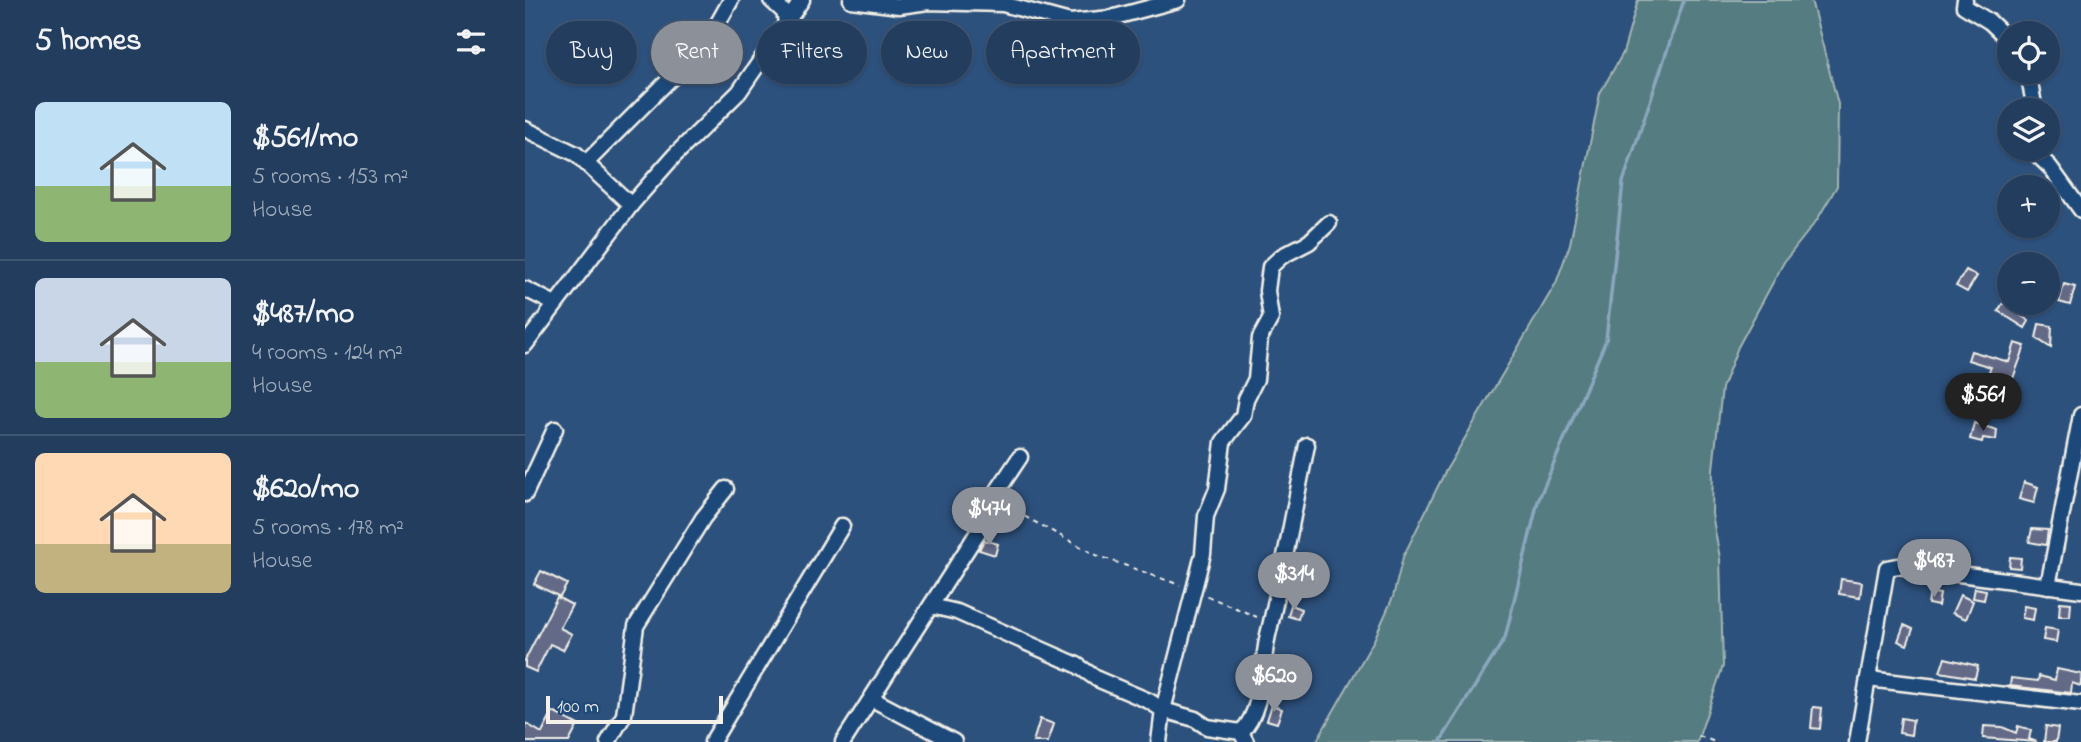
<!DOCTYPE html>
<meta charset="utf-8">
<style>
body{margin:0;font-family:"Indie Flower",sans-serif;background:#2e4867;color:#f1f3f6;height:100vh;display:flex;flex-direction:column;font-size:26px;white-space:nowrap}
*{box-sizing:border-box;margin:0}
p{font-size:23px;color:#a2aebc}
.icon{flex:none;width:38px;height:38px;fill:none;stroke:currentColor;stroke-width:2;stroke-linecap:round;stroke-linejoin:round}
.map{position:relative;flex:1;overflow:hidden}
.sheet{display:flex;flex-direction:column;background:#223d5e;width:525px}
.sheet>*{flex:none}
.hud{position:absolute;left:21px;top:21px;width:665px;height:63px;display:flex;gap:14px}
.controls{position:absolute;left:1472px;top:21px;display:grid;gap:14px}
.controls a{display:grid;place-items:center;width:63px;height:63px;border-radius:50%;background:#223d5e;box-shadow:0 2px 5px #0004,0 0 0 2px #3f5673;font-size:35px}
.scale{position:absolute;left:21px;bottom:18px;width:177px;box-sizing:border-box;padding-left:7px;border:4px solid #f4f1e8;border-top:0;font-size:19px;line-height:24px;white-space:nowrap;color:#f4f1e8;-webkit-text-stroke:5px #1f4a7a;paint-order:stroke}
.price{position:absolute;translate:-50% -60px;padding:0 16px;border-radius:24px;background:#8c9099;color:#fff;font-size:23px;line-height:46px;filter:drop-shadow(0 2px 4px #0008)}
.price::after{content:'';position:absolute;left:50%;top:42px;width:21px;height:16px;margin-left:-10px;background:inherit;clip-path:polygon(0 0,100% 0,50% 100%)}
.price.on{background:#222;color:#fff}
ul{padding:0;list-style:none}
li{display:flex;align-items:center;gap:21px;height:175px;padding:0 35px}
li+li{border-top:2px solid #3f5673}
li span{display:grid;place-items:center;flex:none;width:196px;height:140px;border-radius:10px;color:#555}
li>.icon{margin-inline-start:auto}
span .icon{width:84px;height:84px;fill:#fffc;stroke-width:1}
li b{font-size:30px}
h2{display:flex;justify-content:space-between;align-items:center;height:84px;padding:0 35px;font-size:30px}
.tag{padding:0 24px;border-radius:32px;background:#223d5e;box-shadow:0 2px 5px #0004,0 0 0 2px #3f5673;font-size:24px;line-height:63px}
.tag.on{background:#8c9099;color:#fff}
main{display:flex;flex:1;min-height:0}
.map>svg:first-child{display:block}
</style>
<main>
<section class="sheet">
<h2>5 homes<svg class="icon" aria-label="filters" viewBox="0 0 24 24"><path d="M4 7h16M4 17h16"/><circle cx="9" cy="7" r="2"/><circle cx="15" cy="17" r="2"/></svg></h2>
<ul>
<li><span style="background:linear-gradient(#bfe0f5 60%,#8fb573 0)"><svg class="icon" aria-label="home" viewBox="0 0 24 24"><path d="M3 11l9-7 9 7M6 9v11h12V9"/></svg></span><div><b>$561/mo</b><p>5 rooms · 153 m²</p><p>House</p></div></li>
<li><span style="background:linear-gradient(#c9d6e8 60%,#8fb573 0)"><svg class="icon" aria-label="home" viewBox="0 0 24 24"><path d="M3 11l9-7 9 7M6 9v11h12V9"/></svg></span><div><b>$487/mo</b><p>4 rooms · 124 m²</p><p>House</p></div></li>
<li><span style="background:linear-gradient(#ffd9b3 65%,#c2b280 0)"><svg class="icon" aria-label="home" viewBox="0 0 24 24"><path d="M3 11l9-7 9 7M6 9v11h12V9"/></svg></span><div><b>$620/mo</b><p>5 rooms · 178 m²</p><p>House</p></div></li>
</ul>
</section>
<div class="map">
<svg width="1556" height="742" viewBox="0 0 1556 742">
<rect width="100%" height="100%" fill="#2d517d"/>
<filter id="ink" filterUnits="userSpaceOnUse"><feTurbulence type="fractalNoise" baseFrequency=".0143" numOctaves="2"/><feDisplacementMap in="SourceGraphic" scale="14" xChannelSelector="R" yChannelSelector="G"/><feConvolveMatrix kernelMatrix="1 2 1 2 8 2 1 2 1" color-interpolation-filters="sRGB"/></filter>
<g filter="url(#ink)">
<polygon fill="#547b81" stroke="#a4b6b4" stroke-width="2" points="1113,0 1286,0 1313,104 1312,186 1292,220 1259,262 1213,347 1197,388 1188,469 1187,514 1195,558 1198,666 1172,742 791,742 849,640 868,597 878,557 920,472 1031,283 1045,244 1075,93 1098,53"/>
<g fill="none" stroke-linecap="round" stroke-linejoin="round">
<polyline stroke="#8ba7bd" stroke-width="3.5" points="915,742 980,638 1013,501 1081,340 1098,182 1159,0"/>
</g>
<g fill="#646b88" stroke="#f4f1e8" stroke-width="2">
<polygon points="1441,270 1452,276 1442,292 1431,286"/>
<polygon points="1539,284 1550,287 1545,305 1534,302"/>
<polygon points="1478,303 1504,321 1500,328 1473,311"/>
<polygon points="1514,324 1527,326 1526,348 1511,338"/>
<polygon points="1490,343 1500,346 1484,389 1459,382 1466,367 1443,360 1446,351 1484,362"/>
<polygon points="1449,423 1472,430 1471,440 1458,438 1457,442 1445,439"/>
<polygon points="1499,482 1513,487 1509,503 1494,499"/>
<polygon points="1507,529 1523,530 1521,545 1504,542"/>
<polygon points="459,540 473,544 470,555 454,550"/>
<polygon points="1408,548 1434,551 1432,564 1404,560"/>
<polygon points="1485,557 1496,558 1495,568 1484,567"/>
<polygon points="16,571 42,584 35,597 9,584"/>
<polygon points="1316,579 1337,582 1335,597 1314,594"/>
<polygon points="1450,588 1461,590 1459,600 1448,598"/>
<polygon points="1405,592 1415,594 1413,606 1403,604"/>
<polygon points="1435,595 1448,601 1441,619 1427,613"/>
<polygon points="32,597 47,605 35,628 47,634 38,650 25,644 11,672 0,667 0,660"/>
<polygon points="1535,602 1546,603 1545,616 1534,616"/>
<polygon points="766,605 776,609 773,619 763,616"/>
<polygon points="1499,606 1510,608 1508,620 1497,618"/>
<polygon points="1379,625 1388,629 1382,645 1373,641"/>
<polygon points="1520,628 1533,630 1531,642 1518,640"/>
<polygon points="1420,658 1453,666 1450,678 1415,672"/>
<polygon points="1532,669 1556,674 1556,686 1547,683 1546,693 1485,686 1486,678 1513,681 1514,676 1530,680"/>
<polygon points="747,705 757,709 752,723 742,720"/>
<polygon points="1288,707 1297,708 1295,729 1286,728"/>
<polygon points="28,712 53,725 44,742 0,742 0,723 17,733"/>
<polygon points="1376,718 1388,720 1386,735 1374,733"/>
<polygon points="515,719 529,724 523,742 508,742"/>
<polygon points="1459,726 1477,727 1491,733 1493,726 1506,730 1504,739 1512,742 1458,738"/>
<polygon points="1521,726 1533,728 1531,742 1519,742"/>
</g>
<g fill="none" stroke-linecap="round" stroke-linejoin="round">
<defs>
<g id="minor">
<polyline points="246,0 259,12 261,22"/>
<polyline points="326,0 374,6 403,2 478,4 545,22 586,18 653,0"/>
<polyline points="1440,0 1439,6 1465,22 1484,40"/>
<polyline points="1503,72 1508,99 1504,110"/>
<polyline points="0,129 51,154 106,205"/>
<polyline points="1506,149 1525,167 1556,210"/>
<polyline points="61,163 144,80 175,55 206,0"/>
<polyline points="0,289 30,304"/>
<polyline points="0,345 106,205 149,156 214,92 277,0"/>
<polyline points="0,494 30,429"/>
<polyline points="1523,586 1556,415"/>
<polyline points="406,606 432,612 552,665 572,679 624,701 638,710 670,719 682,727 716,732 721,742"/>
<polyline points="1343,679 1556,704"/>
<polyline points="347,699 429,742"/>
<path d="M716,732C739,711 736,664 743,635C758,572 769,509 782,445"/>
<polyline points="83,742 99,715 111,626 178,518 201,489"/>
<polyline points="187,742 317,526"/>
<polyline points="318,742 457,526 473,490 495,457"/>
<polyline points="634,742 638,710 678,554 681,516 692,489 698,442 718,416 721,399 731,379 735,338 746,318 742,291 745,267 757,256 784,242 804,223"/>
<polyline points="1332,742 1362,568 1373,566 1556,590"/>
</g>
</defs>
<use href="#minor" stroke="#f4f1e8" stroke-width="19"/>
<g stroke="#f4f1e8" stroke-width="2" stroke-dasharray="5 5" stroke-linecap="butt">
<polyline points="482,507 571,555 655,585"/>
<polyline points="682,596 732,617"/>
<polyline points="1174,736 1190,742"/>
</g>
<use href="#minor" stroke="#1f4a7a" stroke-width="14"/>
</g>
</g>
</svg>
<div class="controls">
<a><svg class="icon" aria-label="locate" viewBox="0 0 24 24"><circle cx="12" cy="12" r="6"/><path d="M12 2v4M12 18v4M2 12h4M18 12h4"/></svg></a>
<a><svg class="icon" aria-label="layers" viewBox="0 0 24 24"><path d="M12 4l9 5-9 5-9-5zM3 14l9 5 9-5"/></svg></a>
<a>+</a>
<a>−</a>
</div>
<div class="scale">100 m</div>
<b class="price on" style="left:1458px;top:433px">$561</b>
<b class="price" style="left:464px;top:547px">$474</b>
<b class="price" style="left:1409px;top:599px">$487</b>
<b class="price" style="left:769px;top:612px">$314</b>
<b class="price" style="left:749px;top:714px">$620</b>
<div class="hud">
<a class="tag">Buy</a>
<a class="tag on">Rent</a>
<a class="tag">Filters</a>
<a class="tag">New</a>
<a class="tag">Apartment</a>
</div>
</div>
</main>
